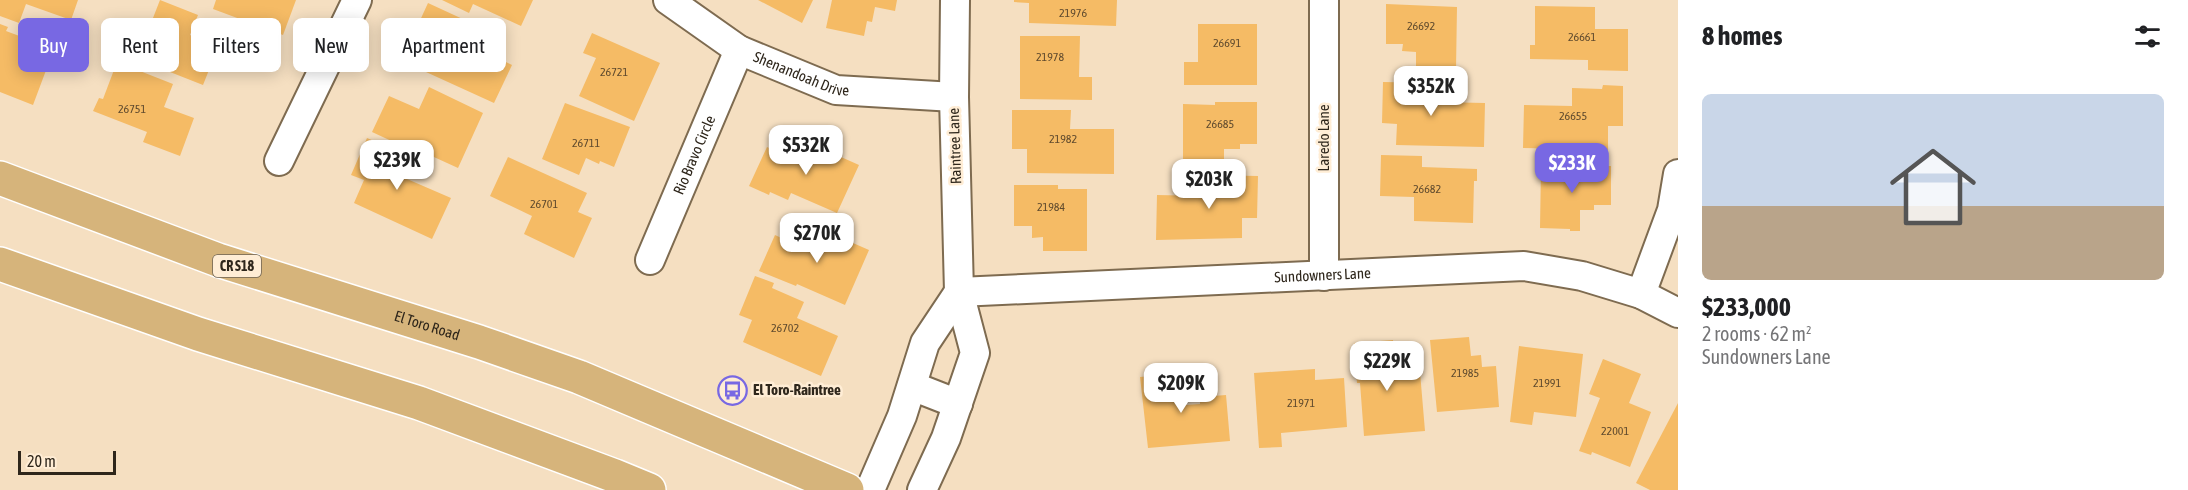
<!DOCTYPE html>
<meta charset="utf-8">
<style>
body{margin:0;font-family:"Asap Condensed",sans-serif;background:#f6f6f6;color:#202124;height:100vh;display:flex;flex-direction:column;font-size:22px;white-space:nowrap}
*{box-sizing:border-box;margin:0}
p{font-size:20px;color:#757577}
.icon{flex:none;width:33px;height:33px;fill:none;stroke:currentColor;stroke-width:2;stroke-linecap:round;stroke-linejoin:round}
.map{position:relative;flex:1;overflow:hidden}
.side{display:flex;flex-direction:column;background:#fff;width:510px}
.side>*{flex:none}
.banner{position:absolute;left:18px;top:18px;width:570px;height:54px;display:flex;gap:12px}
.scale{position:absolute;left:18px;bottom:15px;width:98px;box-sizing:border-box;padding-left:6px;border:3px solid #2e261b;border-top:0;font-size:16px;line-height:21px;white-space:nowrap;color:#2e261b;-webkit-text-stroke:4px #ffedd5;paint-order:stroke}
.price{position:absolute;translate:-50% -51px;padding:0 14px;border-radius:12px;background:#fff;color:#222;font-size:20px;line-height:39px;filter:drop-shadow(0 2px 3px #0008)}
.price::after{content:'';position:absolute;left:50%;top:36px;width:18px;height:14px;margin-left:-9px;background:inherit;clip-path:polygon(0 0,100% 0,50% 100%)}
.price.selected{background:#7868e3;color:#fff}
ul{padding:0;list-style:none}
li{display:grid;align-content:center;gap:12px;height:318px;padding:0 24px}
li+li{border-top:2px solid #e0e0e0}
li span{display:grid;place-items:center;height:186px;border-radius:9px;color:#555}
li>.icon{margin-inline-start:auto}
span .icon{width:108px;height:108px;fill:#fffc;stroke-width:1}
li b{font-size:26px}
h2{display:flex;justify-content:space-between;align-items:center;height:72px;padding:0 24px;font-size:26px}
.tag{padding:0 21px;border-radius:9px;background:#fff;box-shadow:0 3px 15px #0003;font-size:21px;line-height:54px}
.tag.selected{background:#7868e3;color:#fff}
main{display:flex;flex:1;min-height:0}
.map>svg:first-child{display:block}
</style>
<main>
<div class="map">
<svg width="1678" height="490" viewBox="0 0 1678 490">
<rect width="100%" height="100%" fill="#f5dfc1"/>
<g fill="#f5bb65">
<polygon points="0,0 78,0 71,20 26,4 19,23 0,16"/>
<polygon points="160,0 198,15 190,35 204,41 202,44 217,50 203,85 137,59"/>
<polygon points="216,0 296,0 283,35 213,9"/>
<polygon points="442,0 533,0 521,26 473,4 469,13"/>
<polygon points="758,0 813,0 802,23"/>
<polygon points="832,0 897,0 895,11 875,7 872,22 867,21 864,36 826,28"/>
<polygon points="1014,0 1117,0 1116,26 1029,23 1029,3 1014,2"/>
<polygon points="428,3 480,27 471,45 512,65 494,103 415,67 424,46 411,40"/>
<polygon points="1386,4 1457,7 1456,69 1416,70 1416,52 1402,51 1403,44 1386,44"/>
<polygon points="1535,6 1595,7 1595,29 1628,29 1628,71 1588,70 1588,60 1530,59 1530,45 1535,45"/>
<polygon points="0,24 8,27 6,31 54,49 33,105 0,92"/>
<polygon points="1198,24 1257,24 1257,85 1184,85 1184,62 1198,62"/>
<polygon points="592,33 660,63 634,121 579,96 596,58 583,53"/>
<polygon points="1020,36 1080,36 1079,77 1092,77 1092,100 1020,99"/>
<polygon points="117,62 173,84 164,107 194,118 180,156 143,142 147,132 93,111 99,98 103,99"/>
<polygon points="1383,82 1437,83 1437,102 1485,103 1484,147 1396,145 1397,124 1382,123"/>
<polygon points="1603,85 1623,86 1623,126 1608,126 1608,150 1523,148 1524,105 1572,106 1572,88 1602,89"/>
<polygon points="429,87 483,113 458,168 412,147 411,150 372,132 389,96 419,109"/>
<polygon points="1215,102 1257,102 1257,144 1240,144 1240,149 1224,149 1224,168 1183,168 1183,104 1215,105"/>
<polygon points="565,103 630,127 614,167 600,161 599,164 586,158 579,175 542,159"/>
<polygon points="1012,110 1071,110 1070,129 1114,129 1114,174 1027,173 1027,149 1012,149"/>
<polygon points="367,138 388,147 386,150 414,163 407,179 451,198 432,239 354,203 364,180 351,175"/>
<polygon points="805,141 859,165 837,213 791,193 788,200 770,192 769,195 749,186 767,147 796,160"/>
<polygon points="1381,155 1422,156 1422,167 1477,169 1477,181 1474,181 1473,223 1414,221 1414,197 1380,196"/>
<polygon points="508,157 587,193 578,212 592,218 574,258 524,234 532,216 490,196"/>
<polygon points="1575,166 1611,166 1611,205 1594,205 1594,210 1580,210 1580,231 1570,231 1570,229 1540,228 1541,167 1575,168"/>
<polygon points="1203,175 1258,176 1257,218 1242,218 1242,238 1156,240 1157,195 1203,196"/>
<polygon points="1014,185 1058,185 1058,189 1087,189 1087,251 1043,251 1043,237 1032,238 1032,226 1014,226"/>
<polygon points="814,226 869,250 845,305 797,284 796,286 759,271 775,235 805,249"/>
<polygon points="755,276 774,283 772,288 804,302 797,318 838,336 821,376 743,342 752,320 739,315"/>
<polygon points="1469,337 1471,356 1481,355 1482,367 1496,366 1499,407 1437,412 1430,340"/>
<polygon points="1393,340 1395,374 1420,372 1425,431 1364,436 1360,383 1357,383 1354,343"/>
<polygon points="1519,346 1583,354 1576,417 1534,412 1532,425 1510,422"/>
<polygon points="1603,359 1641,374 1629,403 1651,412 1630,467 1592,452 1591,455 1579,451 1600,398 1589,394"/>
<polygon points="1315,369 1315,380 1344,378 1347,427 1281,433 1282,447 1259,448 1254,373"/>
<polygon points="1183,373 1186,405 1200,404 1200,397 1226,395 1230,441 1148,448 1140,377"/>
<polygon points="1678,403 1678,490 1650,490 1636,483"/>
</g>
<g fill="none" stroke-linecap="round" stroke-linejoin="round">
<defs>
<g id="street">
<path id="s1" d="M668,0L739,50L836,90L954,97"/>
<polyline points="1324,0 1324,276"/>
<polyline points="279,161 357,0"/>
<path id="s2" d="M650,260L739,50"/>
<path id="s3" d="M959,292L1524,266L1582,276L1641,294L1678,313"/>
<polyline points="1641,294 1672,210 1678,174"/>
<polyline points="912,386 958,404"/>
<polyline points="870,490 902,416 925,343 959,292"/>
<polyline points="922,490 946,438 975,353 959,292 954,97 955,0"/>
</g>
<g id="primary">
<path id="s4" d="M0,178L218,260L479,342L579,377L847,490"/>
<polyline points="0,264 198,334 419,403 615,476 649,490"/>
</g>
</defs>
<use href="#street" stroke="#7e6b50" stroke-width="32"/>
<use href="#primary" stroke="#fff" stroke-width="36"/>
<use href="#street" stroke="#fff" stroke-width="28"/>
<use href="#primary" stroke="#d6b47b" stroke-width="33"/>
</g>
<defs>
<symbol id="bus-ring" viewBox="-11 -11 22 22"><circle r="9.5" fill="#ffedd5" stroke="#7868e3" stroke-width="1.5"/><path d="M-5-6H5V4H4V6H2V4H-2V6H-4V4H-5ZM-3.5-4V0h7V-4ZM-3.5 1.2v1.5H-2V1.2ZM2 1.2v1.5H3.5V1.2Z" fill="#7868e3"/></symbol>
</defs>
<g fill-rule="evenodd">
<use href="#bus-ring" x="716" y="374" width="33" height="33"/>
</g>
<g text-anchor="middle" stroke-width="5" stroke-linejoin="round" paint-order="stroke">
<g font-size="12" fill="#604b2e">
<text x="1073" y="17">21976</text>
<text x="1421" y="30">26692</text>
<text x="1582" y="41">26661</text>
<text x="1227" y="47">26691</text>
<text x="1050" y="61">21978</text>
<text x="614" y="76">26721</text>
<text x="132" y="113">26751</text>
<text x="1573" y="120">26655</text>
<text x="1220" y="128">26685</text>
<text x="1063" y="143">21982</text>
<text x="586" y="147">26711</text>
<text x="1427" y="193">26682</text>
<text x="544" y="208">26701</text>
<text x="1051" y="211">21984</text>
<text x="785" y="332">26702</text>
<text x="1465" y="377">21985</text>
<text x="1547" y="387">21991</text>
<text x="1301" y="407">21971</text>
<text x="1615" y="435">22001</text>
</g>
<rect fill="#ffedd5" stroke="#6d6253" stroke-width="1.5" x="213" y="255" width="48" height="22" rx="4.5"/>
<g font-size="14" font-weight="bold" fill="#2e261b">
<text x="237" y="271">CR S18</text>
</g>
<g font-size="15" fill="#2e261b" stroke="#ffedd5">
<text dy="5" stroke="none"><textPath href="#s1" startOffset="154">Shenandoah Drive</textPath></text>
<text transform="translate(1324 138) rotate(-90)" y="5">Laredo Lane</text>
<text transform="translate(955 146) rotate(-92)" y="5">Raintree Lane</text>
<text dy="5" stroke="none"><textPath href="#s2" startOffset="114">Rio Bravo Circle</textPath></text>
<text dy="5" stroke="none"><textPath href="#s3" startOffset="364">Sundowners Lane</textPath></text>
<text dy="5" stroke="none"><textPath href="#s4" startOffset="452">El Toro Road</textPath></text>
</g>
<g font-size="15" font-weight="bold" fill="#2e261b" stroke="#ffedd5" text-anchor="start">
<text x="753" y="395">El Toro-Raintree</text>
</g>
</g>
</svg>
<div class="scale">20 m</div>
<b class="price" style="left:1431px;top:117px">$352K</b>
<b class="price" style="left:806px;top:176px">$532K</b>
<b class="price" style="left:397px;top:191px">$239K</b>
<b class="price selected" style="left:1572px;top:194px">$233K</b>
<b class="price" style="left:1209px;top:210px">$203K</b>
<b class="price" style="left:817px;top:264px">$270K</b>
<b class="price" style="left:1387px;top:392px">$229K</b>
<b class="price" style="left:1181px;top:414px">$209K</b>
<div class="banner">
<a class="tag selected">Buy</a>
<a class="tag">Rent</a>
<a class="tag">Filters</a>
<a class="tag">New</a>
<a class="tag">Apartment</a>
</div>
</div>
<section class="side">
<h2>8 homes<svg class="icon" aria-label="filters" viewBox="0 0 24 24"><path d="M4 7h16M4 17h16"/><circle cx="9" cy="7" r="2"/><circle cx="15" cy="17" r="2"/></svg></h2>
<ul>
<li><span style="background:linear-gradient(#c9d6e8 60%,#b9a48a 0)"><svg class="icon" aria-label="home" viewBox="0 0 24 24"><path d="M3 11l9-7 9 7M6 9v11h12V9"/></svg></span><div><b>$233,000</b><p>2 rooms · 62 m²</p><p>Sundowners Lane</p></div></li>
</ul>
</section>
</main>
